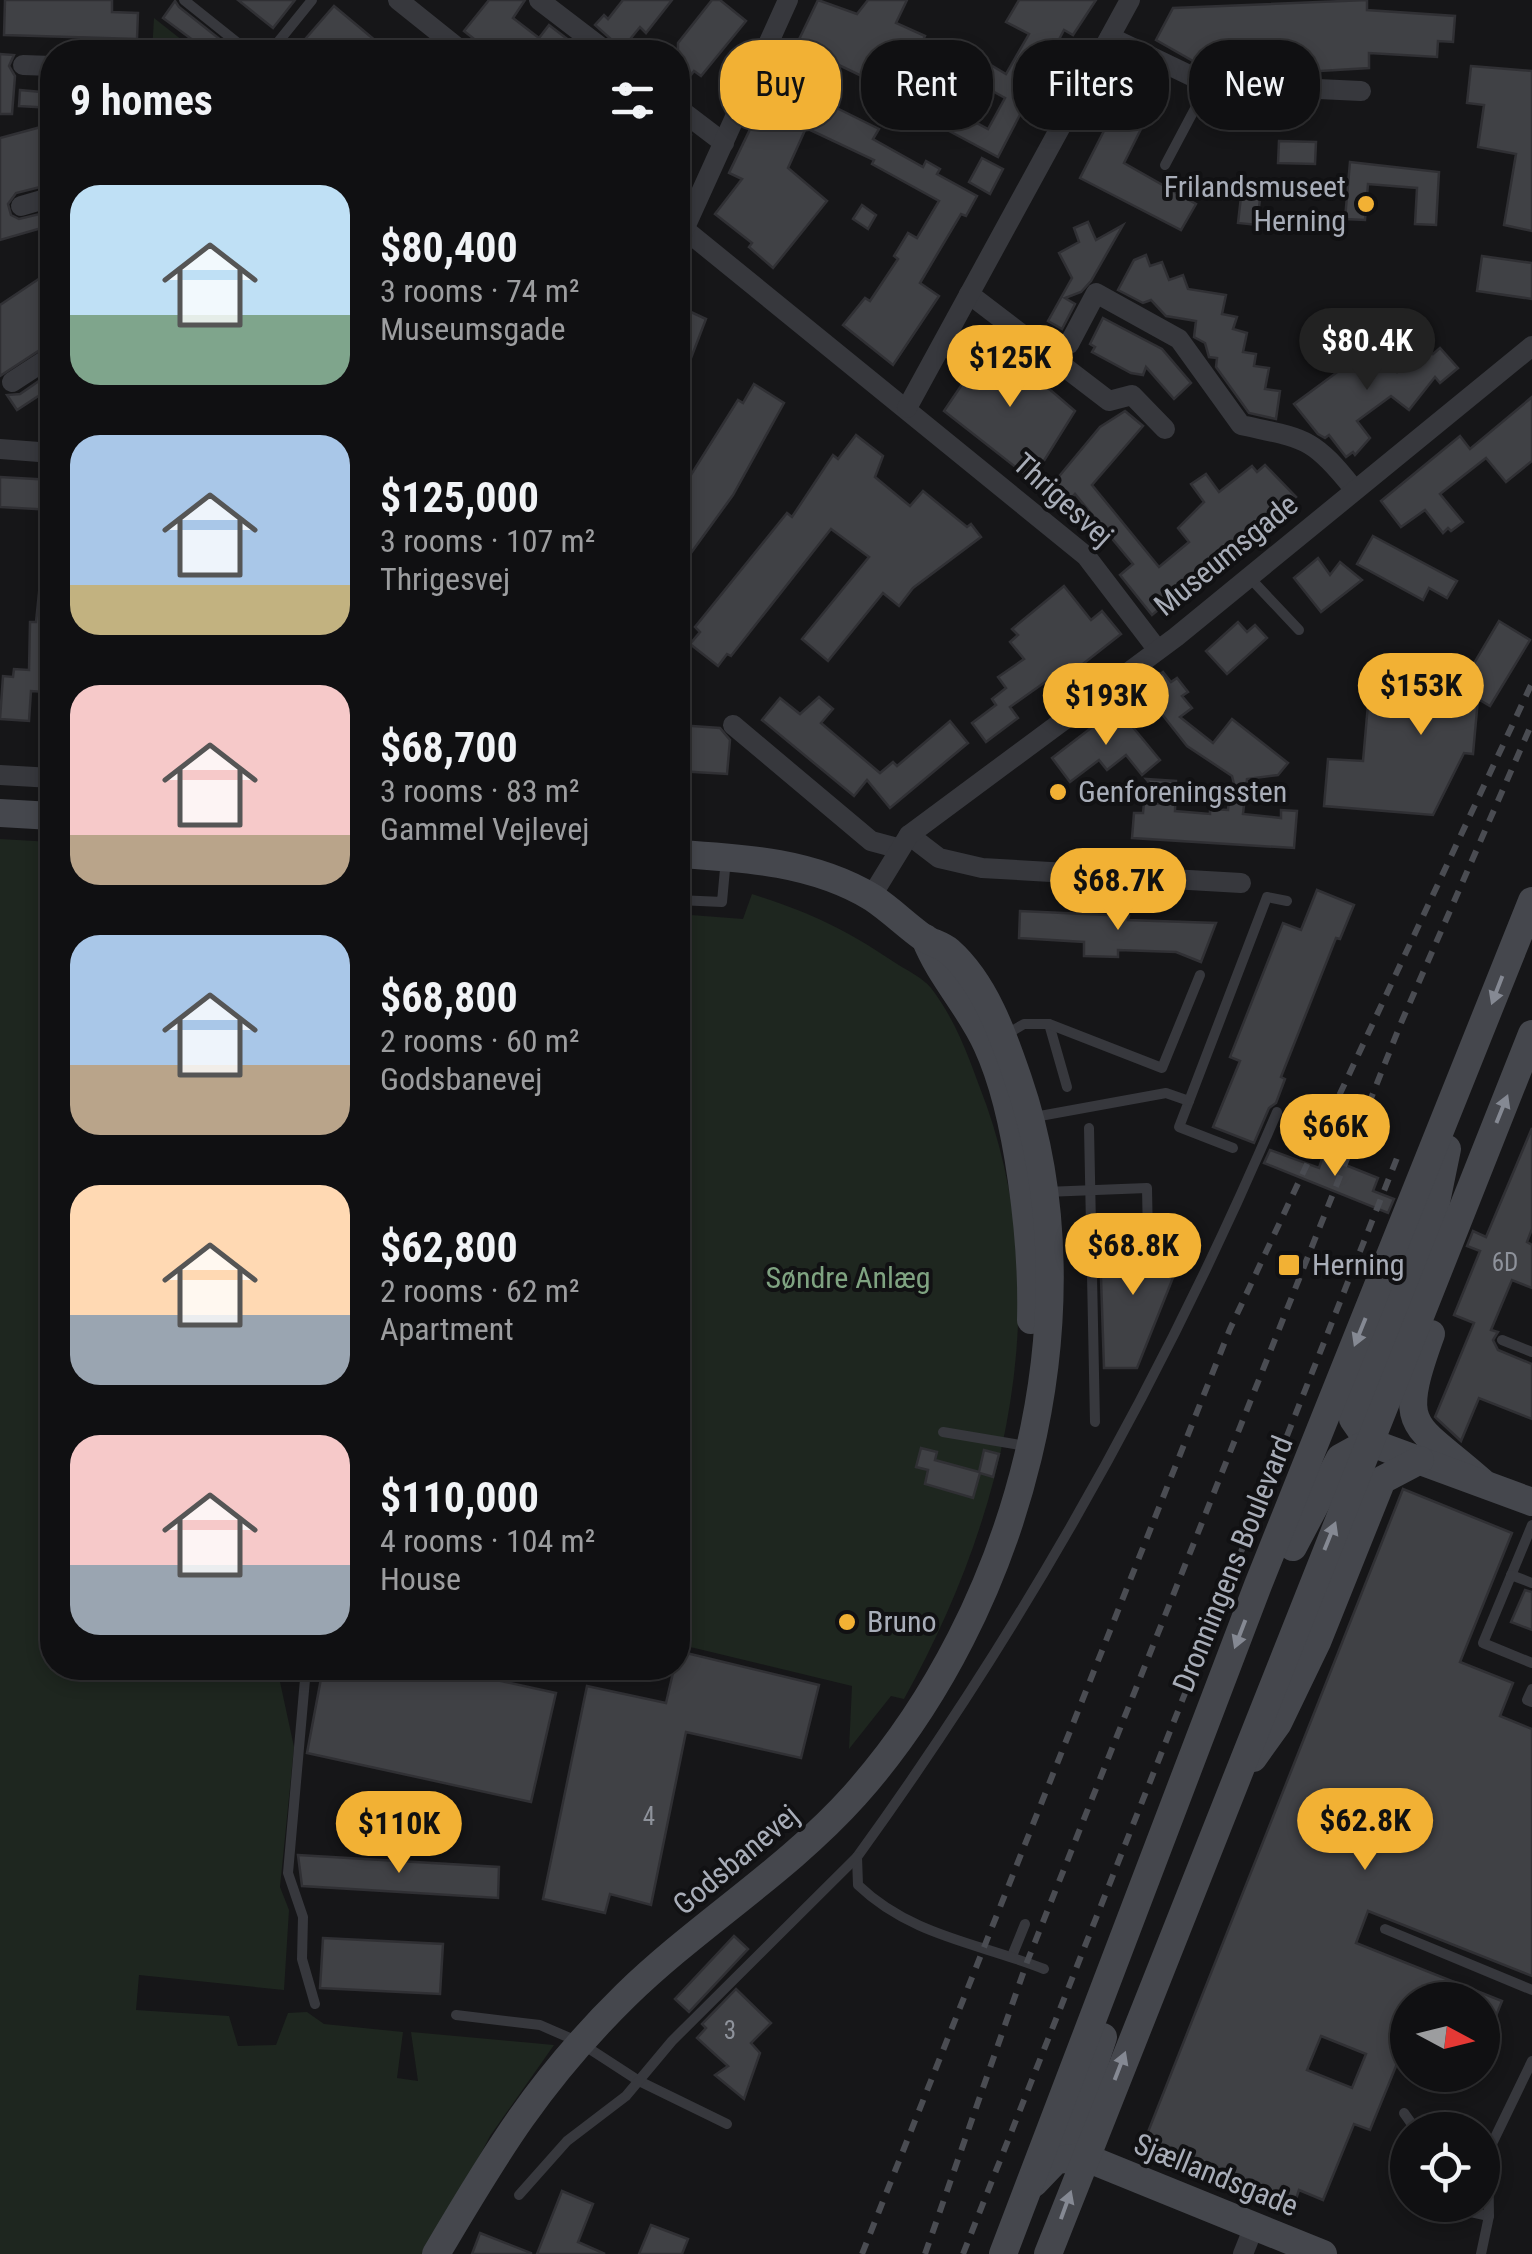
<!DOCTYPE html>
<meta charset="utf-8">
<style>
body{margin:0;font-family:"Roboto Condensed",sans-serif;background:#19191b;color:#f1f3f6;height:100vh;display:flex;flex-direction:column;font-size:38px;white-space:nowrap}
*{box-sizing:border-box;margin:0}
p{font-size:32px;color:#9c9d9f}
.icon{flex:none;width:55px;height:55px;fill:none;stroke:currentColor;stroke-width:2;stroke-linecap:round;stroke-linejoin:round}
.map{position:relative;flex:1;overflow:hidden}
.drawer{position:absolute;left:40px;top:40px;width:650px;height:1640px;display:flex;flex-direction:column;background:#101012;border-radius:40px;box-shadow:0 5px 15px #0003,0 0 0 2px #303032}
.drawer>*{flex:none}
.banner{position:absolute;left:720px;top:40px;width:660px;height:90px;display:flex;gap:20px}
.needle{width:65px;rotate:97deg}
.tools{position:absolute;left:1390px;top:1982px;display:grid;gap:20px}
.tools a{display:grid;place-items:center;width:110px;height:110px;border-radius:50%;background:#101012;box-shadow:0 5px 15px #0003,0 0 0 2px #303032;font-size:50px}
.price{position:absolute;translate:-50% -85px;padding:0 22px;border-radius:35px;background:#f2b134;color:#111;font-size:32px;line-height:65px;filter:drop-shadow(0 2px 5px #0008)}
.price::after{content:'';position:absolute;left:50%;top:60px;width:30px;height:22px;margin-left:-15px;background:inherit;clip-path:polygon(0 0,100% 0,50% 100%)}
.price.active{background:#222;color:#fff}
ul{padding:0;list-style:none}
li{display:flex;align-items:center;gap:30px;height:250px;padding:0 30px}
li span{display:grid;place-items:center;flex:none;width:280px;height:200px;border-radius:30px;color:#555}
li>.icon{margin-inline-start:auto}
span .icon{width:120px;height:120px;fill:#fffc;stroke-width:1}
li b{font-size:42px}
h2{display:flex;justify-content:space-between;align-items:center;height:120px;padding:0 30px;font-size:42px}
.chip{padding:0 35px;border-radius:40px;background:#101012;box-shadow:0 5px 15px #0003,0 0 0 2px #303032;font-size:35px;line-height:90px}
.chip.active{background:#f2b134;color:#111}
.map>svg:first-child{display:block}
</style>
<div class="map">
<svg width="1532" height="2254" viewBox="0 0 1532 2254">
<rect width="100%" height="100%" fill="#161618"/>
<g fill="#1e261f">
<polygon points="154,18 197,52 152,52"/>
<polygon points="0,839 52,842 52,1668 277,1668 294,1747 280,1887 289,1910 284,1990 139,1975 136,2010 229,2016 238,2046 276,2045 288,2013 307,2012 324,2024 403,2032 397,2078 418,2081 411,2032 554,2045 490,2136 428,2254 0,2254"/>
<path d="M752,894C811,913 843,928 894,962C906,970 922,977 931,988C958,1023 971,1064 986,1104C1057,1304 1004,1519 904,1699L891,1696L849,1749L852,1686L678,1644V914L743,919Z"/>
</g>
<g fill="#404145" stroke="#303034" stroke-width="2.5" fill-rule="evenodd">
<polygon points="5,0 112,0 112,12 138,13 137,39 4,35"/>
<polygon points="238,0 295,0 273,28"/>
<polygon points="489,0 525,0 513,18 539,38 549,25 579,48 576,52 511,52 495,40 488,50 464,31"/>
<polygon points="623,0 672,0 646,33 640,27 622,49 595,25 604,15 608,19"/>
<polygon points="712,0 720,0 746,21 701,76 694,71 678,92 678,43"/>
<polygon points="818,0 857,14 868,0 907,0 896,23 925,36 899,94 816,54 813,62 793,52"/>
<polygon points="1019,0 1096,0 1073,35 1064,30 998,157 908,109 918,91 988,129 1005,98 978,83 989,64 1006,74 1029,34 1006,22"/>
<polygon points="1367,0 1367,10 1455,16 1453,42 1438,41 1437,57 1369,53 1369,68 1304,72 1304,68 1249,71 1249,63 1200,65 1156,40 1173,8"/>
<polygon points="175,1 179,7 236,52 209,52 163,18"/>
<polygon points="334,6 389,52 294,52"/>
<polygon points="0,54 14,55 9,66 15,76 12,114 0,114"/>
<polygon points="1471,66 1532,71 1532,231 1504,225 1516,154 1478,147 1484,105 1467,103"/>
<polygon points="1135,70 1163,85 1124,163 1196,204 1181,230 1080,178"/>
<polygon points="782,81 879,129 873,139 923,167 926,161 940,169 937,174 977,196 966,216 961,214 920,283 939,296 893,365 843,325 865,298 870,301 898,259 894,256 908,233 917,238 939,201 872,164 874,160 806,128 788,168 827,201 773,268 749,247 752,243 715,214 742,179 729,173 754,121 760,124"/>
<polygon points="20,90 52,93 52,108 19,106"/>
<polygon points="52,124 52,184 16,193 8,204 11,215 19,219 52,211 52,225 0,240 0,138"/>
<polygon points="678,125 691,135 678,152"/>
<polygon points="1279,141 1316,142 1315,164 1278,163"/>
<polygon points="982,158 1003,169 990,194 969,182"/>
<polygon points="1350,162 1439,172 1436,225 1415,224 1417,188 1368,184 1365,220 1345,219"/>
<polygon points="1242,188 1261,190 1257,225 1238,223"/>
<polygon points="862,205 876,215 868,229 853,219"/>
<polygon points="1088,222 1096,240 1123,225 1091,281 1081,292 1065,298 1075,304 1062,329 1048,321 1072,278 1059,253 1079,242 1074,228"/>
<polygon points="1146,255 1150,266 1162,262 1169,280 1183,275 1188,289 1226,295 1222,314 1237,317 1233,329 1247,333 1243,352 1256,354 1254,366 1269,368 1265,389 1280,391 1276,419 1249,413 1216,367 1217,358 1209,357 1205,343 1194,337 1196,321 1166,316 1151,300 1143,303 1118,290 1134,260"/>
<polygon points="1482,256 1532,263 1532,299 1477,291"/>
<polygon points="52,270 52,342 0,376 0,305"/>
<polygon points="678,306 706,319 678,392"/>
<polygon points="1103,318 1162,349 1191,383 1174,399 1146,367 1143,375 1131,373 1092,352 1095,347 1090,344"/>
<polygon points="992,340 1075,411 1032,480 944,411"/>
<polygon points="1426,347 1433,354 1440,348 1458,368 1440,383 1435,377 1409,410 1391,396 1357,421 1370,438 1355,455 1353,452 1346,457 1329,435 1325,438 1318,434 1294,404 1336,373 1329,363 1349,348 1364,367 1375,354 1397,372"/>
<polygon points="52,372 52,387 17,410 7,395 20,394"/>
<polygon points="754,384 784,403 733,495 691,553 678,544 678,508 687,492 682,489 738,400 743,403"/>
<polygon points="1532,397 1532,461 1506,482 1486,458 1440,494 1463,522 1451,531 1448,528 1443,533 1425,510 1401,527 1381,501 1460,436 1470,449"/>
<polygon points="1125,411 1143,426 1092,485 1159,567 1189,542 1178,528 1204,502 1191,484 1206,474 1219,492 1252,466 1257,472 1265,465 1296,497 1152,615 1120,575 1133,564 1075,494 1064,507 1046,492 1100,427"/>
<polygon points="856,435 883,456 875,477 910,506 923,491 967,527 971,524 981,537 913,588 899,606 883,593 828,661 802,639 869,557 831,529 731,656 727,654 718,666 690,644 700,632 695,627 787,513 792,517 833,455 838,459"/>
<polygon points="0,477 52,480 52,510 0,507"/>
<polygon points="1373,536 1457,581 1447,598 1429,588 1423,600 1357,564"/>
<polygon points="1318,558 1330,575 1340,562 1362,580 1321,612 1294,578"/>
<polygon points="41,574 52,575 52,636 47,636 45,692 31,691 29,721 0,719 3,676 13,677 14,669 29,670 30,622 36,622"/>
<polygon points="1064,586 1091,620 1102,611 1121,634 1060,682 1055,675 1010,707 1018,718 986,742 972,723 996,705 992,699 1006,688 998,677 1024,659 1010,642 1018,635 1012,629"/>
<polygon points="1499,621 1530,640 1490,706 1478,699 1473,754 1464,753 1433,815 1324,806 1328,759 1363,761 1369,693 1453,699"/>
<polygon points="1238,622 1247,632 1255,625 1267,638 1227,674 1206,651"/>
<polygon points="1163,672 1171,682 1177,678 1188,692 1182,696 1192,708 1180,717 1213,743 1232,719 1288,763 1278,775 1247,779 1243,814 1281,818 1281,810 1297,811 1294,848 1132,838 1134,813 1143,813 1144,803 1167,804 1146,779 1176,781 1175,811 1210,814 1210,809 1228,810 1231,784 1234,784 1232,776 1187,746 1161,713 1153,719 1128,699"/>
<polygon points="819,697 833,709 821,723 880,773 893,762 897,766 950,721 968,743 890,808 867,780 854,796 762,720 780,698 800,714"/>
<polygon points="1117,708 1160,760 1142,775 1126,755 1107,770 1099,760 1070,782 1052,758"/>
<polygon points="678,725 720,728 730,740 727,774 678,771"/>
<polygon points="1317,890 1354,905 1340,939 1336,938 1281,1077 1285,1079 1276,1103 1269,1108 1254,1143 1213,1127 1240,1061 1230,1057 1283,923 1301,930"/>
<polygon points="1020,911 1129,916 1128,920 1216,923 1201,962 1176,952 1118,950 1118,957 1084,956 1084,942 1019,938"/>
<polygon points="1532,1128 1532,1229 1527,1242 1532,1245 1532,1288 1512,1280 1491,1330 1498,1332 1493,1340 1498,1350 1532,1364 1532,1419 1479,1398 1461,1441 1435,1417 1474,1323 1454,1315 1480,1251 1467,1246 1473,1231 1486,1237"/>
<polygon points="1270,1150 1319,1168 1323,1156 1378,1178 1373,1191 1394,1199 1388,1213 1264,1163"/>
<polygon points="1186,1245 1137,1368 1104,1368 1100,1248"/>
<polygon points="921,1448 937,1452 935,1460 979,1472 984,1450 999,1454 993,1477 980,1473 973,1498 925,1484 928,1470 916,1467"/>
<path d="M1403,1489L1512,1533L1460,1662L1513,1683L1500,1716L1532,1729V1976L1368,1911L1356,1943L1502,2001L1483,2048L1482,2000H1408V2050L1403,2049L1370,2130L1354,2124L1323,2200L1299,2190L1295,2202L1144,2142ZM1321,2036L1366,2054L1352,2088L1307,2070Z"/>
<polygon points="1525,1590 1532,1592 1532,1630 1511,1622"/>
<polygon points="678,1651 819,1685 801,1758 686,1732 651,1905 610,1894 605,1913 543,1899 587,1686 666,1703"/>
<polygon points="323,1668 442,1668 556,1693 531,1802 307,1753"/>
<polygon points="298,1855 499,1867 498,1898 302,1886"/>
<polygon points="734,1936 748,1949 689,2012 675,1999"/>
<polygon points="323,1938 443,1944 440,1994 320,1988"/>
<polygon points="736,1989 771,2023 751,2043 760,2053 744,2099 715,2075 728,2066 697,2038 706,2028 702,2024"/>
<polygon points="562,2191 593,2204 578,2242 605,2254 537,2254"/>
<polygon points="651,2225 688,2239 682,2254 639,2254"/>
<polygon points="480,2233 531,2253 531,2254 472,2254"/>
</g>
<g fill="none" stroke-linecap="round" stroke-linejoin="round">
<g stroke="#37383d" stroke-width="10">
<polyline points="184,0 249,52"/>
<polyline points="270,52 312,0"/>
<polyline points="1165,165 1208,84"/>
<polyline points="1250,578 1299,630"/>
<polyline points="678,900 722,902 726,858"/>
<polyline points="1049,1024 1067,1087"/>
<polyline points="1005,1035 1024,1024 1049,1024 1162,1068 1200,975"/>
<polyline points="1189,1101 1179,1127 1233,1148"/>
<polyline points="1029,1118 1166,1093 1189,1101 1267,897 1287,901"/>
<polyline points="1089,1128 1095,1422"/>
<polyline points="1045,1192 1147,1188 1148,1239"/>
<polyline points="1502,1340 1532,1352"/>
<polyline points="943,1432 1026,1446"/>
<polyline points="1532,1525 1483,1643 1532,1663"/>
<polyline points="1511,1575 1532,1583"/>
<polyline points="306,1668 288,1873 303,1917 302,1959 315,2004"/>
<polyline points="1532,1689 1527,1700 1532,1702"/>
<polyline points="1385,1929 1532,1990"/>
<polyline points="1012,1956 1025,1924"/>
<path d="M1044,1969C979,1943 911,1936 858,1885L857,1857C1025,1625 1165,1375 1277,1112"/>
<polyline points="456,2015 540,2025 579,2042 639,2081 727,2124"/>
<polyline points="1404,2113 1416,2130"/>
<polyline points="519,2195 567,2141 626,2096 672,2041 857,1857"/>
<polyline points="1463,2205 1466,2211 1489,2216"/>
<polyline points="1481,2254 1489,2216 1488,2152 1532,2061"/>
</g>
<g stroke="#37383d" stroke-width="20">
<polyline points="398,0 463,52"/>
<polyline points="539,0 607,52"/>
<polyline points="1110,37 1208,84 1361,91"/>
<polyline points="23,65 52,66"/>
<polyline points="678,108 724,143"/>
<polyline points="21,206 52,197"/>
<polyline points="678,224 1086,556 1157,649"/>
<polyline points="678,243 788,0"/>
<polyline points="969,294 1109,401 1132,395 1165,429"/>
<path d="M1069,344L1096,293L1179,339L1241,425C1304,439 1312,436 1353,488"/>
<polyline points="12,382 52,356"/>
<polyline points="907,408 1130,0"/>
<polyline points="0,449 52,453"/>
<polyline points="733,725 871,841 897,848"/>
<polyline points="0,775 52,778"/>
<polyline points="909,835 939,858 982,868 1241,883"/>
<polyline points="871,897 909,835 1176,637 1532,346"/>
<polyline points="1243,2254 1255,2224"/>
</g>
<g stroke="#45474d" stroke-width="28">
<polyline points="0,813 52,816"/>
<path d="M925,938C940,977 970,1007 987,1045C1019,1114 1033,1243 1031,1320"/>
<path d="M1431,1334C1395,1433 1414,1421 1482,1482"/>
<polyline points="1369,1442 1353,1419 1435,1207 1447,1149"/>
<polyline points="1369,1442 1532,1502"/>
<polyline points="1293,1547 1340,1458 1369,1442"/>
<polyline points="1253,1758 1278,1723 1317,1642 1382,1480 1420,1460"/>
<polyline points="1084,2157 1072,2142 1076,2118 1103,2037"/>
<polyline points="1034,2183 1056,2160 1084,2157 1323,2254"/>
<path d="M436,2254C496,2152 540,2079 626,1995C699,1924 787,1871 855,1795C1018,1612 1099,1314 1018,1079C1003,1035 985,983 949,951C942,945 932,943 924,938C907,926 891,910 873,898C814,862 745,858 678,854"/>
<polyline points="1003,2254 1258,1585 1532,901"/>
<polyline points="1048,2254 1532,1034"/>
</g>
<g stroke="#4a4c52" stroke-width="6" stroke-dasharray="12 10" stroke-linecap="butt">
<polyline points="862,2254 1230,1329 1532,683"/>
<polyline points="925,2254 1027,1962 1401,1023 1532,723"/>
<polyline points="963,2254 1399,1153"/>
</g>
</g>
<defs><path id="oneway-solid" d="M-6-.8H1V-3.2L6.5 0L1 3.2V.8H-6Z" transform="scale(2.5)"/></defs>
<g fill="#858993">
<use href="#oneway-solid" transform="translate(1497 990) rotate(111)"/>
<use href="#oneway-solid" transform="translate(1502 1109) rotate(-68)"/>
<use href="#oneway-solid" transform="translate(1360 1332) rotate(112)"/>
<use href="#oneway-solid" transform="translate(1330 1536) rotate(-68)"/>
<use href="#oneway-solid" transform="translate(1240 1634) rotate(111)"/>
<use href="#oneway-solid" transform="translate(1120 2066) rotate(-69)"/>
<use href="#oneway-solid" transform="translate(1066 2205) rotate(-70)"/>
</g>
<g fill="#f2b134" stroke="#111113" stroke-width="4">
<circle cx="1366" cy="204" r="10"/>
<circle cx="1058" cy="792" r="10"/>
<rect x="1277" y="1253" width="24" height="24" rx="5"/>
<circle cx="847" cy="1622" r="10"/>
</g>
<g text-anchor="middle" stroke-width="8" stroke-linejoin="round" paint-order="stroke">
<g font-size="25" fill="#8e929b">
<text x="1505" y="1271">6D</text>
<text x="649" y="1825">4</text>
<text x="730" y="2039">3</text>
</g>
<g font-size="30" fill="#a8adb8" stroke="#111113" text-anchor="start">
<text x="1346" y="197" text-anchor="end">Frilandsmuseet<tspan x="1346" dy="34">Herning</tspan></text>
<text x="1078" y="802">Genforeningssten</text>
<text x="1312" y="1275">Herning</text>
<text x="867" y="1632">Bruno</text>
</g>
<g font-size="30" fill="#a8adb8" stroke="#111113">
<text transform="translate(1063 500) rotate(42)" y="10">Thrigesvej</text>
<text transform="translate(1226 555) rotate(-39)" y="10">Museumsgade</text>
<text transform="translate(1233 1564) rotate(-68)" y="10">Dronningens Boulevard</text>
<text transform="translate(736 1860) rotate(-40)" y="10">Godsbanevej</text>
<text transform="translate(1216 2175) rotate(22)" y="10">Sjællandsgade</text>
</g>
<g font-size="30" fill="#7fa381" stroke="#111113">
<text x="848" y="1288">Søndre Anlæg</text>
</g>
</g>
</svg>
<div class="tools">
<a><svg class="needle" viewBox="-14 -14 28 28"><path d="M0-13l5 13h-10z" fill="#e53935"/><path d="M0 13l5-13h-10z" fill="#9c9d9f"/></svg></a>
<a><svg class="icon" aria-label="locate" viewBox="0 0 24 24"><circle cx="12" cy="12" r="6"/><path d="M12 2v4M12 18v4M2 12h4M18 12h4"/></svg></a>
</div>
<b class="price active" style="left:1367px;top:393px">$80.4K</b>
<b class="price" style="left:1010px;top:410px">$125K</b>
<b class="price" style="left:1421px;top:738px">$153K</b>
<b class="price" style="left:1106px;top:748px">$193K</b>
<b class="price" style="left:1118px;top:933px">$68.7K</b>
<b class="price" style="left:1335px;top:1179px">$66K</b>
<b class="price" style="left:1133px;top:1298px">$68.8K</b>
<b class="price" style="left:1365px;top:1873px">$62.8K</b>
<b class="price" style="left:399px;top:1876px">$110K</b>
<div class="banner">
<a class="chip active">Buy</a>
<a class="chip">Rent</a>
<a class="chip">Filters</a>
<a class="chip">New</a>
</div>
<section class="drawer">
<h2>9 homes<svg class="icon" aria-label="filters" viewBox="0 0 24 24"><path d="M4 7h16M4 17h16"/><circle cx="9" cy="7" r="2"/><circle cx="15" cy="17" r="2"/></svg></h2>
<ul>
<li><span style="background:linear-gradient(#bfe0f5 65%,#7fa58c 0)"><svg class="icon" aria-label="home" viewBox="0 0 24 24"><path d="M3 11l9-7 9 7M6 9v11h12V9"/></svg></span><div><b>$80,400</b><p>3 rooms · 74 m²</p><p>Museumsgade</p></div></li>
<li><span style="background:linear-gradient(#a9c7e8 75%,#c2b280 0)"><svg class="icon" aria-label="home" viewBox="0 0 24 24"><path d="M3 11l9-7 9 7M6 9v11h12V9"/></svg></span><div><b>$125,000</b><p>3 rooms · 107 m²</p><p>Thrigesvej</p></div></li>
<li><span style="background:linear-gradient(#f6c9c9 75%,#b9a48a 0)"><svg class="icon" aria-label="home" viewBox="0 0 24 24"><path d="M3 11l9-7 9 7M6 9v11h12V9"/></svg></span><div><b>$68,700</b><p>3 rooms · 83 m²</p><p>Gammel Vejlevej</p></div></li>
<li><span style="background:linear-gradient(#a9c7e8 65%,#b9a48a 0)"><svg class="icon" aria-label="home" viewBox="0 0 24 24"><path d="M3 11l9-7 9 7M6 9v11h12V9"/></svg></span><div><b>$68,800</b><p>2 rooms · 60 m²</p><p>Godsbanevej</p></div></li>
<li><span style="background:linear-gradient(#ffd9b3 65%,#9aa5b1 0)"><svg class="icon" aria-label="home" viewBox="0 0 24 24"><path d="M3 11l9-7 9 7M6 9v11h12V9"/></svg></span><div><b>$62,800</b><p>2 rooms · 62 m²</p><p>Apartment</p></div></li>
<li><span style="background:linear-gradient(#f6c9c9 65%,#9aa5b1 0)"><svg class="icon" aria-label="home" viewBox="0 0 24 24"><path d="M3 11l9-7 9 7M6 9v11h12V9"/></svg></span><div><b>$110,000</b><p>4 rooms · 104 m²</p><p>House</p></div></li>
</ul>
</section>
</div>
